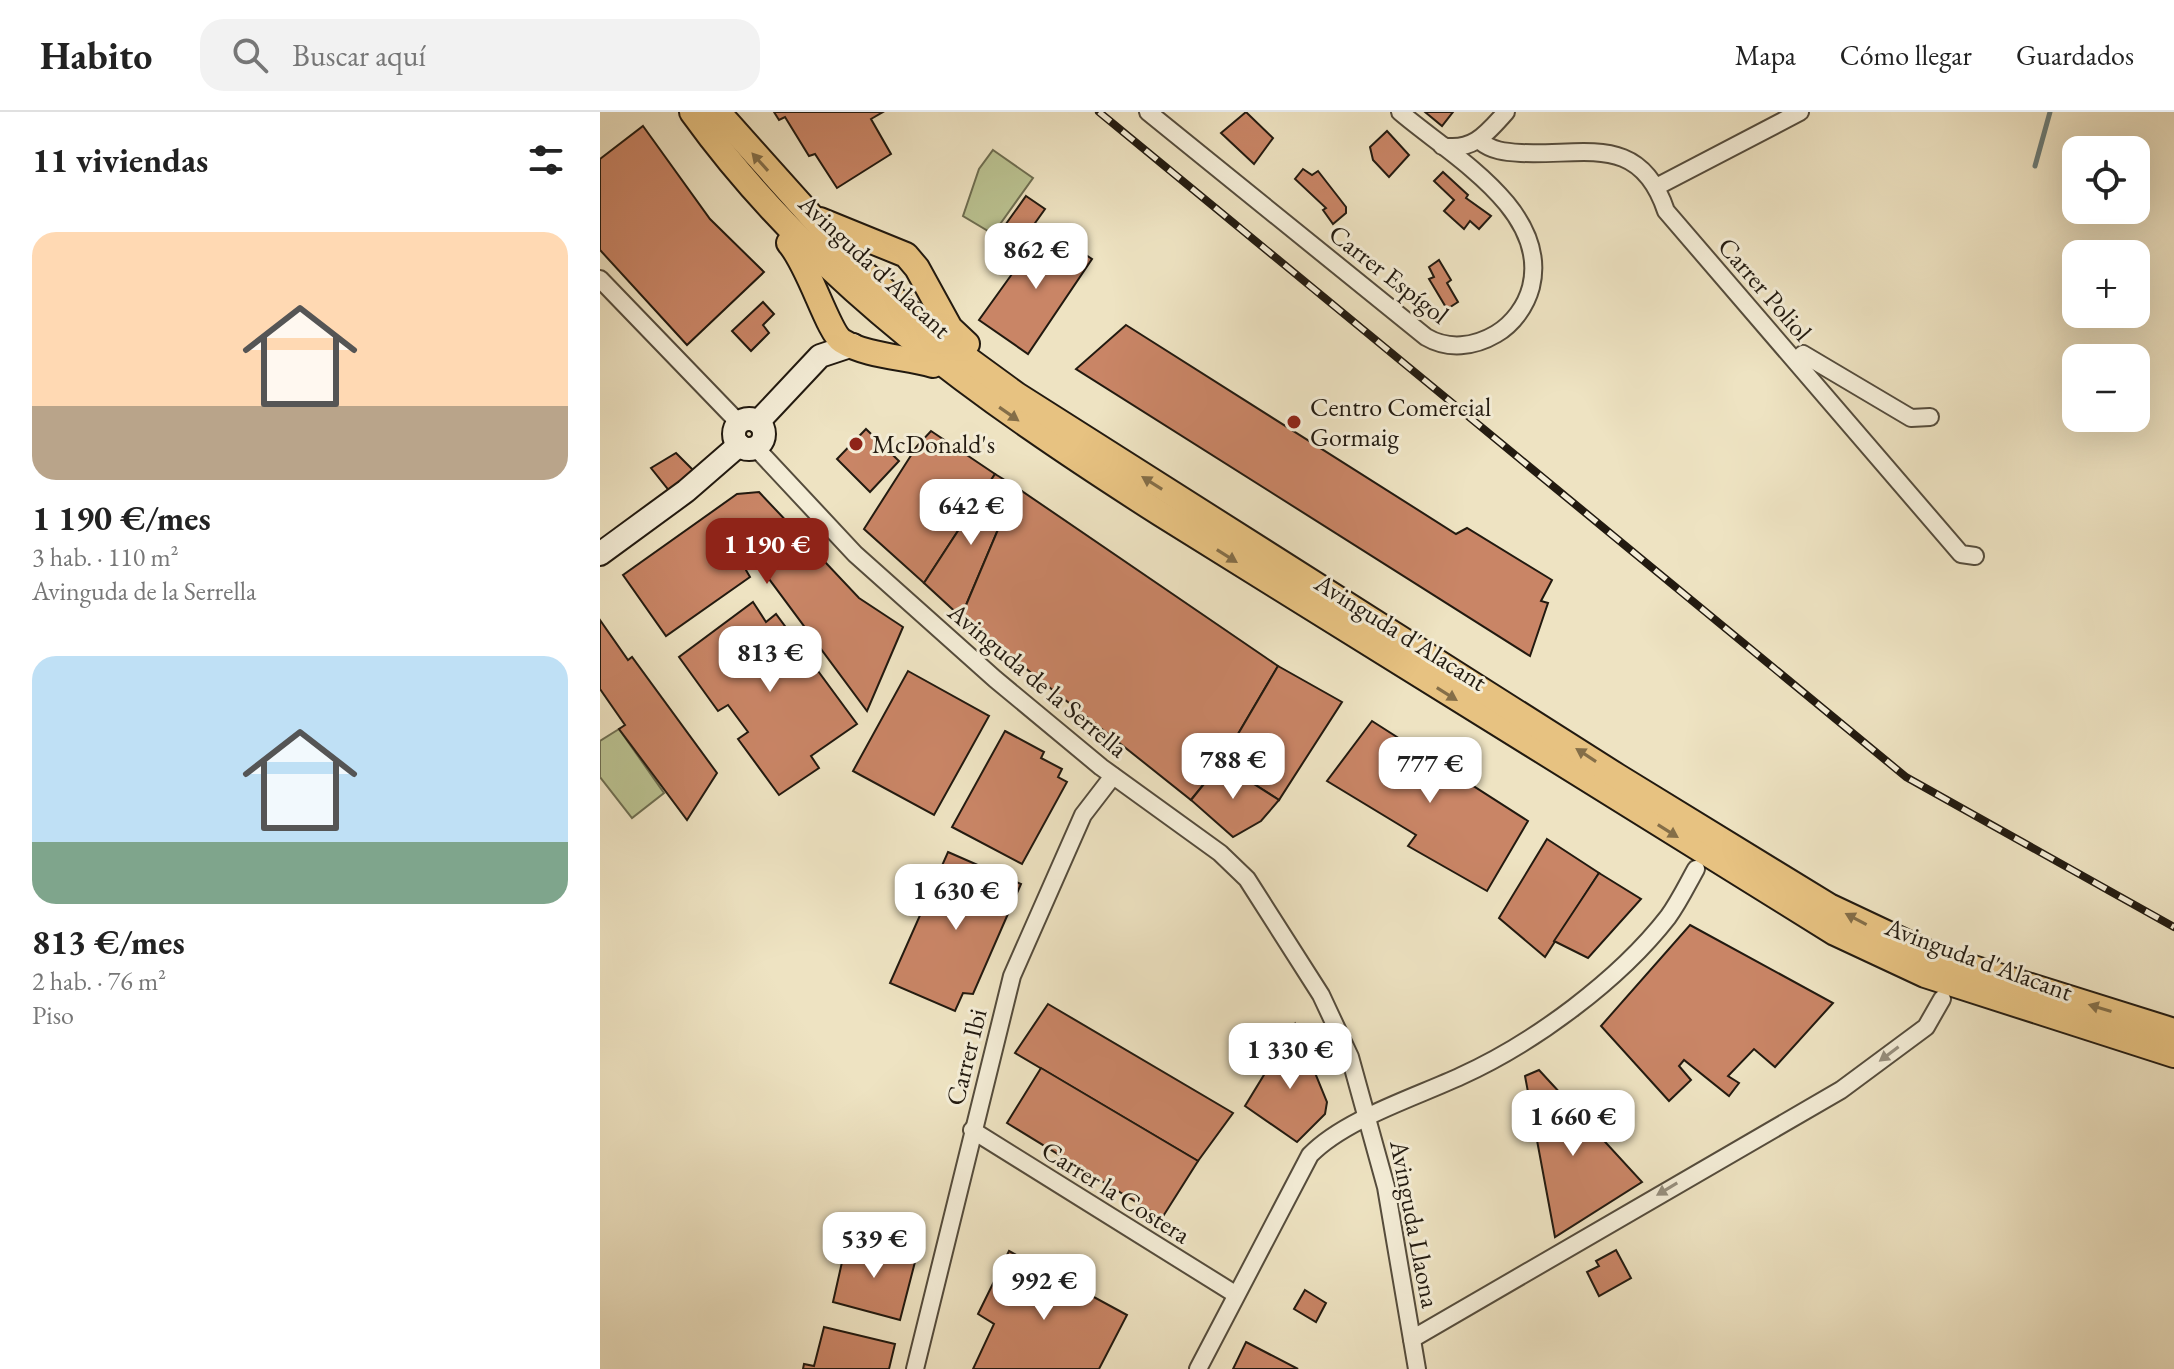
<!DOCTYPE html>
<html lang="es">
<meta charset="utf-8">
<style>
body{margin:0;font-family:"EB Garamond",serif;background:#f2f2f2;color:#222;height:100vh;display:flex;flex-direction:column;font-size:30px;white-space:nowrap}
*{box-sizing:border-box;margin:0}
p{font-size:26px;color:#767676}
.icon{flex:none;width:44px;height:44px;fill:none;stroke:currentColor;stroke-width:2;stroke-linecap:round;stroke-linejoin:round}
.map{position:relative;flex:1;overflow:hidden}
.drawer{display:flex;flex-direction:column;background:#fff;width:600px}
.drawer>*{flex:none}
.fabs{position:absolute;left:1462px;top:24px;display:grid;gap:16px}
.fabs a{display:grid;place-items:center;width:88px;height:88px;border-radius:16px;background:#fff;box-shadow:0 8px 32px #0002;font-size:40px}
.price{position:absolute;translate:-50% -68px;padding:0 18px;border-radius:16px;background:#fff;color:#222;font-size:26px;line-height:52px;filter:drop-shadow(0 2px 4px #0008)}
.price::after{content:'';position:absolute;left:50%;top:48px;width:24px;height:18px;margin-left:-12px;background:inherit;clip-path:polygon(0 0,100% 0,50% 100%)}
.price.active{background:#8f2418;color:#fff}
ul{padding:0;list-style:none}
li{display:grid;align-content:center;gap:16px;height:424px;padding:0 32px}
li span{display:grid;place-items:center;height:248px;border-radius:24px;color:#555}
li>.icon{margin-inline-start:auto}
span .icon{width:144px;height:144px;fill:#fffc;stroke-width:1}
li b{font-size:34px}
h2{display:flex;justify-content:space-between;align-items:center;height:96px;padding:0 32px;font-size:34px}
header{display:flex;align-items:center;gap:48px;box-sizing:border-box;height:112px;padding:0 40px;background:#fff;border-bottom:2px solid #e0e0e0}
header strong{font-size:38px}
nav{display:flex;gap:44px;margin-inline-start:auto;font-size:28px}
.search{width:560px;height:72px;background:#f2f2f2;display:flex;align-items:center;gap:20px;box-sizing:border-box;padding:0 28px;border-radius:24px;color:#767676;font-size:30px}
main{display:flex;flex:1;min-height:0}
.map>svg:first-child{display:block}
</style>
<header>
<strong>Habito</strong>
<div class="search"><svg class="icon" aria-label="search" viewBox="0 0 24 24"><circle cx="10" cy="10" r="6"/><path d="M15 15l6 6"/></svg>Buscar aquí</div>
<nav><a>Mapa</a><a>Cómo llegar</a><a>Guardados</a></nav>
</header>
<main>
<section class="drawer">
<h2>11 viviendas<svg class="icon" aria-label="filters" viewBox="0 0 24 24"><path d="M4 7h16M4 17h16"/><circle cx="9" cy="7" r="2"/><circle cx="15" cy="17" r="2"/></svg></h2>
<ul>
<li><span style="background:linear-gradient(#ffd9b3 70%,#b9a48a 0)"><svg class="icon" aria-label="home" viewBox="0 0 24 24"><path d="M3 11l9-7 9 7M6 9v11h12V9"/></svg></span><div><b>1 190 €/mes</b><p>3 hab. · 110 m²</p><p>Avinguda de la Serrella</p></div></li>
<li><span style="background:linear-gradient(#bfe0f5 75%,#7fa58c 0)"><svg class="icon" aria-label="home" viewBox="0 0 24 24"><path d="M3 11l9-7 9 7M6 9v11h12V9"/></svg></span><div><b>813 €/mes</b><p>2 hab. · 76 m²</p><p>Piso</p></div></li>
</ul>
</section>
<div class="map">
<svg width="1574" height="1257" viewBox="0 0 1574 1257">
<rect width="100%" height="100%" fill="#eee3c2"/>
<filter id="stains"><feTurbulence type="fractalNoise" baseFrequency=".0025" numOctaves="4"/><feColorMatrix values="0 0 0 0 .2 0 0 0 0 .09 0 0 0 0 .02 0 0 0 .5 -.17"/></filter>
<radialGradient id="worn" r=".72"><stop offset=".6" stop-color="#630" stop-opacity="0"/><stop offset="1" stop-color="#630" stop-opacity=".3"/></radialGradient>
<g fill="#bbc392" stroke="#6e6e51" stroke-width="2">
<polygon points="393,38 433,66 393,122 363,104 379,57"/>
<polygon points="19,617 64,681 32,706 0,665 0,629"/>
</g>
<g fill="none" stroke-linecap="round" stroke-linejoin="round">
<polyline stroke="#6b7b77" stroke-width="5" points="1435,54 1450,0"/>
</g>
<g fill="#c98566" stroke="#221a10" stroke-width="2">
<polygon points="174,0 283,0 271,7 291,42 237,76 215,42 209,44 185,5 179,8"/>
<polygon points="646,0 673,26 654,52 621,21"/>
<polygon points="825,0 853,0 842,14"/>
<polygon points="43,14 110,107 164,160 87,233 0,138 0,47"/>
<polygon points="787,19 809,43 789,65 773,48 770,35"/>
<polygon points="703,57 712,63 718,59 746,95 746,101 733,112 723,98 726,96 695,67"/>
<polygon points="843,60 868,83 866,86 891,104 879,117 870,109 864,117 844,99 854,88 834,69"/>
<polygon points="426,84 445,97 418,135 398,123"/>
<polygon points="445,116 492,147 428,242 379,208"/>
<polygon points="839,148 851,168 847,171 858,190 847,197 829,167 834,165 829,155"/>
<polygon points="163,190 174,202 163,213 169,221 151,239 132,219"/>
<polygon points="526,213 856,422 867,416 952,468 941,489 948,491 930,544 476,257"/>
<polygon points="266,317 299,349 270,380 237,347"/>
<polygon points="331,319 395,362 324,471 264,417 317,334"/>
<polygon points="76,341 95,360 71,381 51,356"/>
<polygon points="395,362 416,375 361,505 324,471"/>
<polygon points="416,375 678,554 621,651 591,688 361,505"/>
<polygon points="159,380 259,486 303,515 267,599 152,444 143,453 150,465 66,524 23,463 137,382"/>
<polygon points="153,490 166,510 176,502 257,612 211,644 219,656 179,683 138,627 148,620 128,593 118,599 79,545"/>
<polygon points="0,508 28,548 32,545 117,661 87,708 19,617 25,613 0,577"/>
<polygon points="678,554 742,590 679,688 621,651"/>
<polygon points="308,559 389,604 334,703 253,659"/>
<polygon points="772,609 928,709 887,779 808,734 816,723 727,669"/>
<polygon points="405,619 444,640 441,646 462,657 458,665 467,670 422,752 352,715"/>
<polygon points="621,651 679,688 661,709 633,725 591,688"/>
<polygon points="947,727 999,761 945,845 899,806"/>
<polygon points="348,740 421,772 373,882 363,881 355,899 290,871"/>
<polygon points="999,761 1041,787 988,846 954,829"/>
<polygon points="1090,813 1233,891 1175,955 1154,937 1128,964 1139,971 1129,984 1084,948 1079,954 1091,968 1069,989 1001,914"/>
<polygon points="448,892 633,1001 598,1049 415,941"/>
<polygon points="695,912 727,990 725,1002 697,1030 645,994"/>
<polygon points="441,956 598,1049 562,1106 407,1011"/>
<polygon points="939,958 1042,1070 955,1125 925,964"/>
<polygon points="247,1128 316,1146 300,1208 233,1190"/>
<polygon points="1016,1138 1031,1166 999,1184 987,1160 999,1154 996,1149"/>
<polygon points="409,1139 527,1203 499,1257 373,1257 394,1212 378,1202"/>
<polygon points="705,1178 726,1191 716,1210 694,1197"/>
<polygon points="224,1215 295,1232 289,1257 203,1257 204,1252 214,1254"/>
<polygon points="646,1230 698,1257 633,1257"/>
</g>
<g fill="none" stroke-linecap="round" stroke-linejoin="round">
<defs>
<g id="street">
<path d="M548,0L826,225C848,238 874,235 896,222C913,212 926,194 931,175C950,98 850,43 800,0"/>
<path d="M880,29C892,39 905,40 921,41C986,44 1040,21 1066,99L1361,442L1375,444"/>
<path d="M842,34C873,40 887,21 906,0"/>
<polyline points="1058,74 1200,0"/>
<polyline points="0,167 139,311"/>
<polyline points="1196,249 1203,242 1311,306 1330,305"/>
<polyline points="156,336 255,442 395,567 501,655 620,741 647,767 721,883 750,945 786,1075 817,1257"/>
<polyline points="372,1018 635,1182"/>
<polyline points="812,1227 1241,978 1326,915 1342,887"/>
<polyline points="315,1257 412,864 483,703 513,664"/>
<path d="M598,1257L710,1043C745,1007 816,985 861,964C934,931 1019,868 1068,805C1079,790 1087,773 1096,757"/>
</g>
<g id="secondary">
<circle cx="149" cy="322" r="15"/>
<polyline points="158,310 220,244 253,233"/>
<polyline points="0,442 86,379 139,333"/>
</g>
<g id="primary">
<path d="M92,0C215,171 386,290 561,402L1235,821L1325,863L1574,943"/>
<polyline points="118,0 255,153 343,229 417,283 1017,664 1229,794 1335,844 1574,919"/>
<polyline points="220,108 306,143 317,156 350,216 367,232"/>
<path d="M189,131C209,153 228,220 242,229C266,244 305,245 333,253"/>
</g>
</defs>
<use href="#street" stroke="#554c3c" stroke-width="20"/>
<use href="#secondary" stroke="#221a10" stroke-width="26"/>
<use href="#primary" stroke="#221a10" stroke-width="28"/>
<use href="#street" stroke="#f4edd7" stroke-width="16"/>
<use href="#secondary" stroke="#f4edd7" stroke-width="22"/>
<use href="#primary" stroke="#e7c281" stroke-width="24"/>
<defs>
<polyline id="rail" points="499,0 1306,665 1574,815"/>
</defs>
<use href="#rail" stroke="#221a10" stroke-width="8"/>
<use href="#rail" stroke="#f4edd7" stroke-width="5" stroke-dasharray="15" stroke-linecap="butt"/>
</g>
<defs><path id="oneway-solid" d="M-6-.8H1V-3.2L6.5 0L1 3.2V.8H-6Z" transform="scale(2)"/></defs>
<g fill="#846e48">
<use href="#oneway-solid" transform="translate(160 50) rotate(-132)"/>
<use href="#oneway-solid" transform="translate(409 302) rotate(35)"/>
<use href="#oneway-solid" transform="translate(552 371) rotate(-148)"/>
<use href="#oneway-solid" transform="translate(627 444) rotate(32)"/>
<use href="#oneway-solid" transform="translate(847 582) rotate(32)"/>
<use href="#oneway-solid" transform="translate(986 643) rotate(-147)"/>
<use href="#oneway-solid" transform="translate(1068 719) rotate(32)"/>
<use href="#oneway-solid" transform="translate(1256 807) rotate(-152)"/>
<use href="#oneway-solid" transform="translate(1500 896) rotate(-163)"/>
</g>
<g fill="#968e7d">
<use href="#oneway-solid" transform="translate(1289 942) rotate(143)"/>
<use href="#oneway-solid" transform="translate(1067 1077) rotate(149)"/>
</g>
<g fill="#8f2418" stroke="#f4edd7" stroke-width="3">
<circle cx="694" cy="310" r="8"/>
<circle cx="256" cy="332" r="8"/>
</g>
<g text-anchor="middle" stroke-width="6" stroke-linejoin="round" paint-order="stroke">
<g font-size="26" fill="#221a10" stroke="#f4edd7">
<text transform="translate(275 154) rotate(43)" y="9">Avinguda d'Alacant</text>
<text transform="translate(789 162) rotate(38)" y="9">Carrer Espígol</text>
<text transform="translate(1165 177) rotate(49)" y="9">Carrer Poliol</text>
<text transform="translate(801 520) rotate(32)" y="9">Avinguda d'Alacant</text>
<text transform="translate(438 568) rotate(40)" y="9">Avinguda de la Serrella</text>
<text transform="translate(1379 847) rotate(20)" y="9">Avinguda d'Alacant</text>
<text transform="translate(366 945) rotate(-76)" y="9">Carrer Ibi</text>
<text transform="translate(516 1080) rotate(32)" y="9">Carrer la Costera</text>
<text transform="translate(815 1112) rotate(79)" y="9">Avinguda Llaona</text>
</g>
<g font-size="26" fill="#221a10" stroke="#f4edd7" text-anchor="start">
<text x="710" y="304">Centro Comercial<tspan x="710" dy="30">Gormaig</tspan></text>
<text x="272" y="341">McDonald's</text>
</g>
</g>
<rect width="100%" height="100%" filter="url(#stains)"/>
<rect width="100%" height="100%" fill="url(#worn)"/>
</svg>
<div class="fabs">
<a><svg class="icon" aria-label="locate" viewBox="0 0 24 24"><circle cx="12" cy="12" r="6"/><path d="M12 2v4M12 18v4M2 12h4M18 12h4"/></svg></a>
<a>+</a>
<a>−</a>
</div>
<b class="price" style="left:436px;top:179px">862 €</b>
<b class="price" style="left:371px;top:435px">642 €</b>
<b class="price active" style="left:167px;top:474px">1 190 €</b>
<b class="price" style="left:170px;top:582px">813 €</b>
<b class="price" style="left:633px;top:689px">788 €</b>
<b class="price" style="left:830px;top:693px">777 €</b>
<b class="price" style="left:356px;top:820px">1 630 €</b>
<b class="price" style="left:690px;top:979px">1 330 €</b>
<b class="price" style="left:973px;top:1046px">1 660 €</b>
<b class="price" style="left:274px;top:1168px">539 €</b>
<b class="price" style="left:444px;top:1210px">992 €</b>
</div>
</main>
